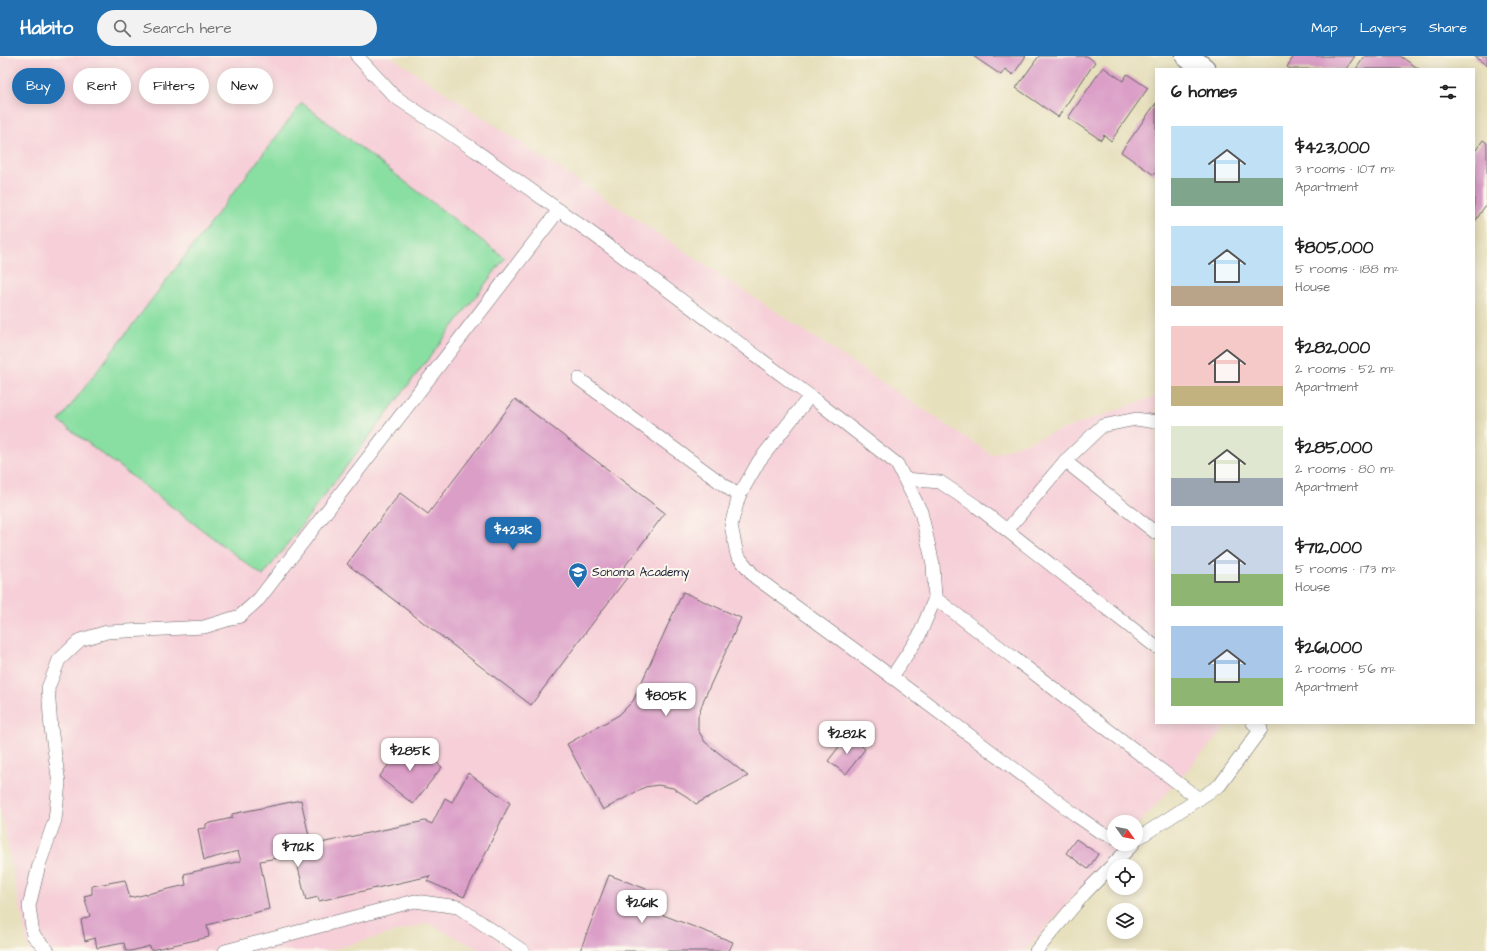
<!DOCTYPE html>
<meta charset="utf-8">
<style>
body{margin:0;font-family:"Architects Daughter",sans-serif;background:#f2f2f2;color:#222;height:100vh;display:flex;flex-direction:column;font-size:15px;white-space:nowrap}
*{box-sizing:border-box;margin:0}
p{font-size:13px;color:#767676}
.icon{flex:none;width:22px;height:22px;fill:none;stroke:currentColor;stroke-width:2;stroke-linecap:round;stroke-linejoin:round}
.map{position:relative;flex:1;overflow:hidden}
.side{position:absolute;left:1155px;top:12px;width:320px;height:656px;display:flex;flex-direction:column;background:#fff;border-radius:0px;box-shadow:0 2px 10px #0003}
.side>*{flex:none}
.banner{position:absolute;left:12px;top:12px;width:380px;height:36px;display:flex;gap:8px}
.needle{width:26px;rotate:123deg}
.buttons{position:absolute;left:1107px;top:759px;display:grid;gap:8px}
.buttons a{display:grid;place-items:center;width:36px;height:36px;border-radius:50%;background:#fff;box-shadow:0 2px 10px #0003;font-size:20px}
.price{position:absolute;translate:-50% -34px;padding:0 9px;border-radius:8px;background:#fff;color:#222;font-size:13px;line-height:26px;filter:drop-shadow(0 1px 2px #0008)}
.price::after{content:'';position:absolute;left:50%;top:24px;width:12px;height:9px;margin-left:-6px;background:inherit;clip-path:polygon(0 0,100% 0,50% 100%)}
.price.selected{background:#1f6fb2;color:#fff}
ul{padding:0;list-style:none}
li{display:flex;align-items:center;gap:12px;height:100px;padding:0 16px}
li span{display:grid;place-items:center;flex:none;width:112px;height:80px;border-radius:0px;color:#555}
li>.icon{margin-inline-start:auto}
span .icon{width:48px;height:48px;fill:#fffc;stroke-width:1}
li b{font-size:17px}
h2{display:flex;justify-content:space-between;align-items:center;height:48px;padding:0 16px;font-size:17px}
.chip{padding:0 14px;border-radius:18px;background:#fff;box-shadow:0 2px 10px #0003;font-size:14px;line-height:36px}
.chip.selected{background:#1f6fb2;color:#fff}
header{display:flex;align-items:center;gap:24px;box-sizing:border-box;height:56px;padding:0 20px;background:#1f6fb2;color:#fff}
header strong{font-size:19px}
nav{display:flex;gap:22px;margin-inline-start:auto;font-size:14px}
.search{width:280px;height:36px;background:#f2f2f2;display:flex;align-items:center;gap:10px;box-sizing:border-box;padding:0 14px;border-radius:22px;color:#767676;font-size:15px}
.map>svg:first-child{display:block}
</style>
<header>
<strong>Habito</strong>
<div class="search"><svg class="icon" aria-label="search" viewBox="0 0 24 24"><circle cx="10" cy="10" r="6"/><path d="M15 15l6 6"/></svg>Search here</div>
<nav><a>Map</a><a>Layers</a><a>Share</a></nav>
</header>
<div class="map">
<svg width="1487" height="895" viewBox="0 0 1487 895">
<rect width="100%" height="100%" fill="#fbf7ec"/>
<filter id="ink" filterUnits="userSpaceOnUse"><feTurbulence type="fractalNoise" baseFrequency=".025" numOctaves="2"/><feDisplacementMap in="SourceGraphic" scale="8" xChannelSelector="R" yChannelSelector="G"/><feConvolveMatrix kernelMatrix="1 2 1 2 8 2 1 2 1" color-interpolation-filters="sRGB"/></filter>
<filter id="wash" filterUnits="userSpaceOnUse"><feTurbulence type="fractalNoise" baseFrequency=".012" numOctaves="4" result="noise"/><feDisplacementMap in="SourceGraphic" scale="16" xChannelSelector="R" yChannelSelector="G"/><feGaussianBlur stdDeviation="0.9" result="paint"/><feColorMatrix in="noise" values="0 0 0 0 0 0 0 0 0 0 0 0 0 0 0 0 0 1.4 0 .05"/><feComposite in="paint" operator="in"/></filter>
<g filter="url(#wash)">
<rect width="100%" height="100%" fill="#e7e0bd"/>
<polygon fill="#f6cfd8" points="0,0 390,0 992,399 1156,340 1156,667 1230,667 1136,771 1136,766 1114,766 1114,788 1121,788 1025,895 482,895 428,867 327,895 29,895 0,751"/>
<polygon fill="#89dfa2" stroke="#56806e" points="302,47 505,202 263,520 59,365"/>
<g id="blocks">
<g fill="#db9ec7">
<polygon points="973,0 1026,0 1013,19 1005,13 1001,19"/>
<polygon points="1039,0 1087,0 1095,6 1058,61 1016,32"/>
<polygon points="1294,0 1355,0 1346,13 1291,13 1287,11"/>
<polygon points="1365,0 1400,0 1419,13 1356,13"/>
<polygon points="1474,0 1487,0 1487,10"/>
<polygon points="1103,11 1123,25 1127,18 1148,32 1111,85 1104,79 1101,84 1068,62"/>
<polygon points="1156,47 1156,116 1154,119 1121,96"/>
<polygon points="1483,84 1487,87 1487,147 1476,164 1474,162 1474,93 1476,94"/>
<polygon points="515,343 665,457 622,514 629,519 531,649 347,508 400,437 428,458"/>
<polygon points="683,536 741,562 704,643 698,660 698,674 705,686 748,720 696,748 686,740 673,732 658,729 645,731 603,754 567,688 619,659 633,645"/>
<polygon points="848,679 865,693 846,718 828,705"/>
<polygon points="408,684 442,711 413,748 379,721"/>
<polygon points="468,717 510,747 464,841 427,825 430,820 319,845 318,841 306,844 295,799 260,805 269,853 207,869 209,881 151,894 150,890 131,895 126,895 124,887 97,892 95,882 85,885 81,864 90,860 84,840 92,838 92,830 125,824 130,842 186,829 184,818 241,805 238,795 204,804 198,773 206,772 206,768 232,762 232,758 301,744 311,789 425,765 432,768 445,742 452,746"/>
<polygon points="1076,783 1098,798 1088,813 1066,797"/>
<polygon points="609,819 665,840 658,857 733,886 729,895 580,895"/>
</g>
</g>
</g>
<g filter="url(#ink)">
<use href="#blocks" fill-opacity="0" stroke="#676468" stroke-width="1"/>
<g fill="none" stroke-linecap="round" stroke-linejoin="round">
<defs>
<g id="service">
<polyline points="357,0 394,40 476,95 594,179 810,340 897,408 921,456 933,508 935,542 919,580 892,621"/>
<polyline points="579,323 739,440"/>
<polyline points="810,340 759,405 739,440 731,469 737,499 755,521 892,621 1077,760 1100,776 1114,781"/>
<polyline points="1065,405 1156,477"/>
<polyline points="905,423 940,426 976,450 1156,591"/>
<polyline points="1007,474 1065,405 1102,370 1136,363 1156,366"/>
<polyline points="935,542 1199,743"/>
<polyline points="1136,781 1140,781 1220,729 1261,673 1253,667"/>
<polyline points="48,895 33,879 29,850 39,809 55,764 59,727 51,672 48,632 59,604 80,584 107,576 204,571 240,560 259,543 559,154"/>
<polyline points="225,895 415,845 458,851 523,895"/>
<polyline points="1036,895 1084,838 1133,788"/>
</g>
<polyline id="minor" points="1187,0 1204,13"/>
</defs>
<use href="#service" stroke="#676468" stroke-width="14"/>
<use href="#minor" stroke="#676468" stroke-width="24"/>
<use href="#service" stroke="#fff" stroke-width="13"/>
<use href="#minor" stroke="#fff" stroke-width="22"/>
</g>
</g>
<defs>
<symbol id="school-pin" viewBox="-11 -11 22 30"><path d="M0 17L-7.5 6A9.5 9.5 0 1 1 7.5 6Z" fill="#1f6fb2" stroke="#fbf7ec"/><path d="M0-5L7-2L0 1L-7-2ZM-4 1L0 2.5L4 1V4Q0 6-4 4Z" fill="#fff"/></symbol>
</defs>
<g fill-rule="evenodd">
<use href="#school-pin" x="567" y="505" width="22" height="30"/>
</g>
<g text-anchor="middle" stroke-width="4" stroke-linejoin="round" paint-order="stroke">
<g font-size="12" fill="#22223b" stroke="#fbf7ec" text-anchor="start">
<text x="592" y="520">Sonoma Academy</text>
</g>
</g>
</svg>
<div class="buttons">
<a><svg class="needle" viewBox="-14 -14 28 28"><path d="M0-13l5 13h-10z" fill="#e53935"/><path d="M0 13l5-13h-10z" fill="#767676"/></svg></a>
<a><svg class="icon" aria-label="locate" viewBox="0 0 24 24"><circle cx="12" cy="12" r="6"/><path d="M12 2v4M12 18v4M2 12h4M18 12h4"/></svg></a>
<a><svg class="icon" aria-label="layers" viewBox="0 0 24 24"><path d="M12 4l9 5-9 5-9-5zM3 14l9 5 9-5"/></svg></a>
</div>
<b class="price selected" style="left:513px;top:495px">$423K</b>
<b class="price" style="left:666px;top:661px">$805K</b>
<b class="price" style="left:847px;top:699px">$282K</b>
<b class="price" style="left:410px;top:716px">$285K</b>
<b class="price" style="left:298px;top:812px">$712K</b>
<b class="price" style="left:642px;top:868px">$261K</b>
<div class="banner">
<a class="chip selected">Buy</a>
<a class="chip">Rent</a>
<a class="chip">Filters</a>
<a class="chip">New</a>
</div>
<section class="side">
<h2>6 homes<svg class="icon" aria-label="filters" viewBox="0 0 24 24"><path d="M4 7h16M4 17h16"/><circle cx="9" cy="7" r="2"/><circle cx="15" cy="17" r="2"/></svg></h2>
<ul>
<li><span style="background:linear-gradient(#bfe0f5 65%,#7fa58c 0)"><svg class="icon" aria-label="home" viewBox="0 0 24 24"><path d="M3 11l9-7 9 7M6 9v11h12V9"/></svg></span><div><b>$423,000</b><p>3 rooms · 107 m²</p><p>Apartment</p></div></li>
<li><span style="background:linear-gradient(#bfe0f5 75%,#b9a48a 0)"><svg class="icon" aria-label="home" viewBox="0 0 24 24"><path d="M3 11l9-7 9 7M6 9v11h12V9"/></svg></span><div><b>$805,000</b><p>5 rooms · 188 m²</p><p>House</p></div></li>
<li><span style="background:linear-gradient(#f6c9c9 75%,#c2b280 0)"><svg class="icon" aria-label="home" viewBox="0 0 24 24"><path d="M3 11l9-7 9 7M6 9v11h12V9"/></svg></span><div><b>$282,000</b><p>2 rooms · 52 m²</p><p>Apartment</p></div></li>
<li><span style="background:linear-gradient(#dfe7d0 65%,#9aa5b1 0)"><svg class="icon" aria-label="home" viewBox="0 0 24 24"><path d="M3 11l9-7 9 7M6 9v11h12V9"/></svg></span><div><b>$285,000</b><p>2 rooms · 80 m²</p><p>Apartment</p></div></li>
<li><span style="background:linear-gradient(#c9d6e8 60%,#8fb573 0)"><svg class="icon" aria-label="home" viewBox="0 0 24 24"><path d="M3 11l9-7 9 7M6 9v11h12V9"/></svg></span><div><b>$712,000</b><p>5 rooms · 173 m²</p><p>House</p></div></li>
<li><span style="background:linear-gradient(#a9c7e8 65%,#8fb573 0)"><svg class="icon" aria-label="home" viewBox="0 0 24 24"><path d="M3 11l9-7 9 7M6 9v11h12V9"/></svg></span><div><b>$261,000</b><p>2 rooms · 56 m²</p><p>Apartment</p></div></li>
</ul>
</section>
</div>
